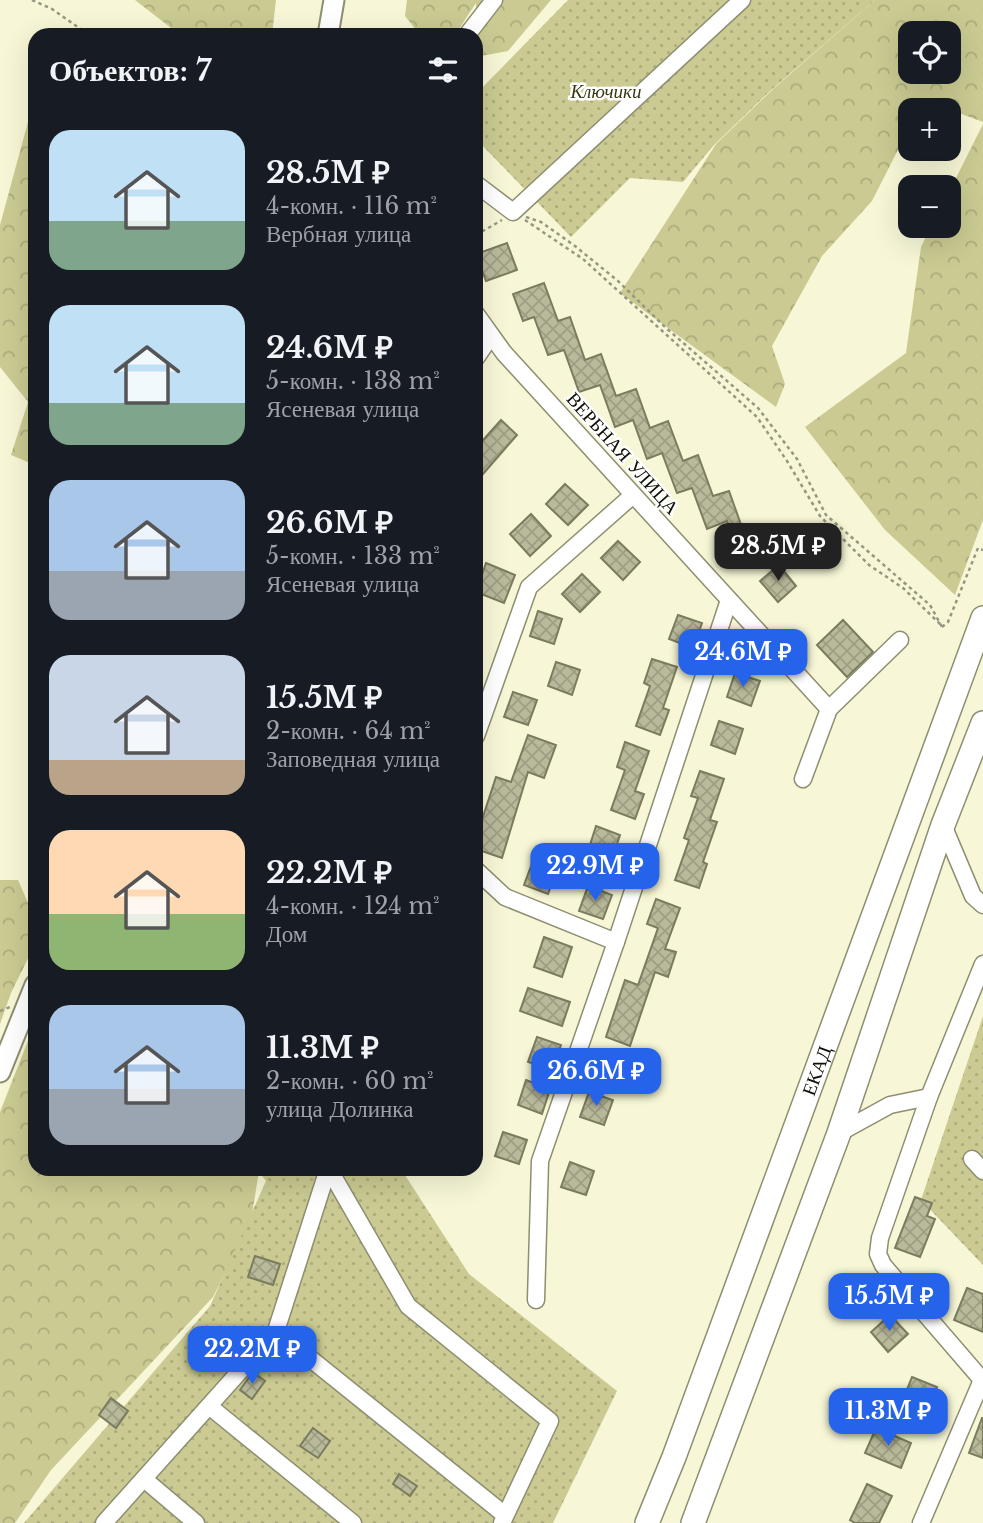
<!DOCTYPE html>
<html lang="ru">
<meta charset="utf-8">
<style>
body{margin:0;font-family:"Libre Baskerville",serif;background:#242831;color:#f1f3f6;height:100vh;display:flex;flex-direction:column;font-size:26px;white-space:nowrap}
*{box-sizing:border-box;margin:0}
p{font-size:23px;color:#9ea1a6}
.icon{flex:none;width:38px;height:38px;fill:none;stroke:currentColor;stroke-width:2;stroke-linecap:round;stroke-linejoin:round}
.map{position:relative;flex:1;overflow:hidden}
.panel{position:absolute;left:28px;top:28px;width:455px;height:1148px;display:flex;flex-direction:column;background:#171b24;border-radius:21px;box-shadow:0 7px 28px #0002}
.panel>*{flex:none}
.fabs{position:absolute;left:898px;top:21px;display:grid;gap:14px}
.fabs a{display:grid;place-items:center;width:63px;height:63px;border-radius:14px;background:#171b24;box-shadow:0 7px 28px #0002;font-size:35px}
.price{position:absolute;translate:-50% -60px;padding:0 16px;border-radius:14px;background:#2563eb;color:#fff;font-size:23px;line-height:46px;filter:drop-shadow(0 2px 4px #0008)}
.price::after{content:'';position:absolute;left:50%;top:42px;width:21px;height:16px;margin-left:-10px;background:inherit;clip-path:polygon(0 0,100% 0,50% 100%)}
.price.active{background:#222;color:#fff}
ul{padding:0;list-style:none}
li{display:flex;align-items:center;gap:21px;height:175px;padding:0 21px}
li span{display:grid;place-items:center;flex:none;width:196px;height:140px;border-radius:21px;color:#555}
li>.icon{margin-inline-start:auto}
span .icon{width:84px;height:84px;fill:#fffc;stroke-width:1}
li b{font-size:30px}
h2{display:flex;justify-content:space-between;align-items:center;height:84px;padding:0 21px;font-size:30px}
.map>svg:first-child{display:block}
</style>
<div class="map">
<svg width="983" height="1523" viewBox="0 0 983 1523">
<defs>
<pattern id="forest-crowns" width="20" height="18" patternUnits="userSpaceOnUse" patternTransform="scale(1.75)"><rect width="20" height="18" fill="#caca92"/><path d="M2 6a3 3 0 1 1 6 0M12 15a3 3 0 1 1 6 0" fill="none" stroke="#acac7c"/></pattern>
<pattern id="park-dots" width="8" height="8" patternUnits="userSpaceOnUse" patternTransform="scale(1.75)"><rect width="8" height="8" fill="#caca92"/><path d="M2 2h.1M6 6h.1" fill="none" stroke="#acac7c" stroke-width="1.8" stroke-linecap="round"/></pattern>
<pattern id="building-cross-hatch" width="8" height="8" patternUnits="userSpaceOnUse" patternTransform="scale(1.75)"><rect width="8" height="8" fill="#b9b99b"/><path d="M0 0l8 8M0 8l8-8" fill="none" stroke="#9e9e84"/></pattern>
</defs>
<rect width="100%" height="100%" fill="#f7f7d7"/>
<g fill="url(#forest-crowns)" fill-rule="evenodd">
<polygon points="135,0 276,0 272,35 180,35"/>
<polygon points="407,0 551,0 508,51 476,57 476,3 455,35 420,35 405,16"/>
<path d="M875,0H983V122L924,100L918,110H910V126L872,201L822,256L772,346L785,384L776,407L620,293L716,144L772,90ZM910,33H948V72H910Z"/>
<polygon points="35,96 35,465 11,455 28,402 0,367 0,225"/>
<polygon points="983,124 983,520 955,595 885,530 805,427 906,353 921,247 931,226 948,226 949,192"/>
<polygon points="0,880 18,880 35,919 35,944 11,993 0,1024"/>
<polygon points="35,1023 35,1169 259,1171 251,1221 213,1297 51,1470 15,1523 0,1523 0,1112"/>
</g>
<g fill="url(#park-dots)">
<polygon points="568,0 875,0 770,91 714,145 683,182 630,178 571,237 476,139 476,94"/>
<polygon points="983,1016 983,1265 921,1200"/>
<polygon points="257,1169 401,1169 469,1274 617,1391 553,1523 24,1523 210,1306 266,1181"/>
</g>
<g fill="url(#building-cross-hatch)" stroke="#7b7b5e" stroke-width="2">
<polygon points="507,243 517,270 486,281 476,254"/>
<polygon points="544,283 558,321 570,317 585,360 601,354 616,396 636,389 650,428 668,421 683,461 698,455 713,496 729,491 744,533 764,526 774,553 743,564 727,521 707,529 692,488 677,493 662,453 647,459 633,420 615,427 600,385 579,392 564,350 548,355 534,317 523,321 513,294"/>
<polygon points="501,420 517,435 476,482 476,448"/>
<polygon points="565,484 588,505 568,525 546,504"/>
<polygon points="531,514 551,536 530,556 510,534"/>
<polygon points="618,541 640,562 623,580 601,558"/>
<polygon points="486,563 515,575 504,603 476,592"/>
<polygon points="779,565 796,586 778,602 760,581"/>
<polygon points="582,574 600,592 580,612 562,594"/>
<polygon points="538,611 562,619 554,644 530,636"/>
<polygon points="678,615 702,623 693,648 669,639"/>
<polygon points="843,620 873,652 847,677 817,645"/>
<polygon points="652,659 677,667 663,708 669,710 660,735 636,726 650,686 644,683"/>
<polygon points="556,662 580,670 572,695 548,686"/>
<polygon points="735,673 760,681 751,706 727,697"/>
<polygon points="513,692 537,700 528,725 504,717"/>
<polygon points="719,721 743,729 735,754 711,745"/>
<polygon points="528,735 556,745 544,778 528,772 502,858 476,849 476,838 496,777 511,782"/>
<polygon points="625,742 649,751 635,791 644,794 635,819 611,810 625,770 617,767"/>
<polygon points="700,771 724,779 710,820 717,822 703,862 707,864 699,888 675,880 689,840 684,838 698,798 691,796"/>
<polygon points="596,826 620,835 612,859 588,851"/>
<polygon points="533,861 557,869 548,894 524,885"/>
<polygon points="588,886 612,895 603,919 579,911"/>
<polygon points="656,899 680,908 665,949 676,952 668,977 655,972 630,1046 606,1037 625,980 638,985 658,928 647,924"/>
<polygon points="544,937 572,947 562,977 534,967"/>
<polygon points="528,988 570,1002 562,1026 520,1011"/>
<polygon points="537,1037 561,1045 552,1070 528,1062"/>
<polygon points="621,1058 645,1066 637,1091 613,1082"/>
<polygon points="526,1080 550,1089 542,1114 518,1105"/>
<polygon points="589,1092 613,1100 604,1125 580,1117"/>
<polygon points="503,1132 527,1140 519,1164 495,1156"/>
<polygon points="570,1162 594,1171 586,1195 561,1187"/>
<polygon points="915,1197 932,1203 927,1216 935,1219 920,1257 895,1248"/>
<polygon points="255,1256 280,1264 273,1285 248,1277"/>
<polygon points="967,1288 983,1294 983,1332 954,1320"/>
<polygon points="890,1315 908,1334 888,1352 871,1332"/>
<polygon points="253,1372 265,1381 252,1399 240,1390"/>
<polygon points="912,1377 937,1387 928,1412 902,1402"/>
<polygon points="111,1398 128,1411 116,1428 99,1415"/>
<polygon points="982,1418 983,1418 983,1458 969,1453"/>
<polygon points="313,1428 330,1441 318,1458 300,1446"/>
<polygon points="876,1428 911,1443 901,1468 865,1453"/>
<polygon points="399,1474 417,1486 410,1496 393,1484"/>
<polygon points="867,1484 892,1496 879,1523 855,1523 850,1520"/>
</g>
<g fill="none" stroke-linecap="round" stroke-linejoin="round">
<defs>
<g id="minor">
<polyline points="467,35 494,0"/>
<polyline points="476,184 513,212 742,0"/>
<polyline points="476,314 504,353 829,709"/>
<polyline points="476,358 491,336"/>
<polyline points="476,736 529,587 633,495"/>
<polyline points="803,779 829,709 900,640"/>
<polyline points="943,825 973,896 983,905"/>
<polyline points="476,870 505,897 616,942"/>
<polyline points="983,964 929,1097 880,1238 878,1254 883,1265 983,1381"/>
<polyline points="839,1133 890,1105 929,1097"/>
<polyline points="972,1159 983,1171"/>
<polyline points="329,1169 408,1306 550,1421 502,1523"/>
<polyline points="536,1300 540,1161 616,942 729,600"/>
<polyline points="276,1331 505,1515"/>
<polyline points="209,1406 353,1523"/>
<polyline points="144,1479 196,1523"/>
<polyline points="104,1523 276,1331 328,1169"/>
<polyline points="921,1523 982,1380"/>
</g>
<g id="major">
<polyline points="328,35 334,0"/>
<polyline points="0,1072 35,985"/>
</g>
<g id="highway">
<path id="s1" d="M647,1523L674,1457L983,618"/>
<polyline points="693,1523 839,1133 943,825 983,723"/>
</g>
</defs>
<use href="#minor" stroke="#8e8e71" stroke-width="19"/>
<use href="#major" stroke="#8e8e71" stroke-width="23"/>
<use href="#highway" stroke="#8e8e71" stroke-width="26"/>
<g stroke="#979680" stroke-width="2.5" stroke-dasharray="3.5 3.5" stroke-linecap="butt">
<polyline points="32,0 52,9 89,35"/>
<polyline points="526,217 541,222 575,246 618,281 665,327 758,408 797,459 826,515 930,605 942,627"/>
<polyline points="525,220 583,259 757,417 787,461 820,516 869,565 903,588 940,624"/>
<polyline points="476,235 502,220"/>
<polyline points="942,627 948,622 978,548 983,550"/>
<polyline points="0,1011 10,1007"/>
</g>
<use href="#minor" stroke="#fff" stroke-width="16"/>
<use href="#major" stroke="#fff" stroke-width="19"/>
<use href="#highway" stroke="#fff" stroke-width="23"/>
</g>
<g text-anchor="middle" stroke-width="5" stroke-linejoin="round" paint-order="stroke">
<g font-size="19" font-style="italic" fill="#393815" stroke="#fff">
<text x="606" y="98">Ключики</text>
</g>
<g font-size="19" fill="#100f05" stroke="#fff">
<text transform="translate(623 453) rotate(48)" y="7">ВЕРБНАЯ УЛИЦА</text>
<text dy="7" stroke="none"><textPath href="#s1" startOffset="483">ЕКАД</textPath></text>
</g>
</g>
</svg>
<div class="fabs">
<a><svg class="icon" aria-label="locate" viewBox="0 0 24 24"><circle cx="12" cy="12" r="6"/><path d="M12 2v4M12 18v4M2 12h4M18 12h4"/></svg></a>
<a>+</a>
<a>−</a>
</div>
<b class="price active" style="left:778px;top:583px">28.5M ₽</b>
<b class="price" style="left:743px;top:689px">24.6M ₽</b>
<b class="price" style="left:595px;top:903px">22.9M ₽</b>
<b class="price" style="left:596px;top:1108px">26.6M ₽</b>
<b class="price" style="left:889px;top:1333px">15.5M ₽</b>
<b class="price" style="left:252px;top:1386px">22.2M ₽</b>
<b class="price" style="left:888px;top:1448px">11.3M ₽</b>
<section class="panel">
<h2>Объектов: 7<svg class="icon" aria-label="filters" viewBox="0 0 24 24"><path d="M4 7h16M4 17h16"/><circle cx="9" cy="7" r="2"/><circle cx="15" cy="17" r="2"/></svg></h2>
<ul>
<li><span style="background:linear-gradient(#bfe0f5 65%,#7fa58c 0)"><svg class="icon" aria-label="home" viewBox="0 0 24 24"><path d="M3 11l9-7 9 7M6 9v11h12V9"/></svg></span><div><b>28.5M ₽</b><p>4-комн. · 116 m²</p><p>Вербная улица</p></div></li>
<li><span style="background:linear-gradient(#bfe0f5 70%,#7fa58c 0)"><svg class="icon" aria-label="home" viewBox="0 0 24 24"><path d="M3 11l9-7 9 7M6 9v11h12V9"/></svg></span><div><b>24.6M ₽</b><p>5-комн. · 138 m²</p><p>Ясеневая улица</p></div></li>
<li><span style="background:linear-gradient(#a9c7e8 65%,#9aa5b1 0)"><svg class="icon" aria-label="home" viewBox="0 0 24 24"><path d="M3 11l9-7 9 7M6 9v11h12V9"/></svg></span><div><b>26.6M ₽</b><p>5-комн. · 133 m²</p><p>Ясеневая улица</p></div></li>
<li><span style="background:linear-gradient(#c9d6e8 75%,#b9a48a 0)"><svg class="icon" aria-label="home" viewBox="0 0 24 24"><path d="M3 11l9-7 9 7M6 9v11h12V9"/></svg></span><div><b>15.5M ₽</b><p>2-комн. · 64 m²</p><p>Заповедная улица</p></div></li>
<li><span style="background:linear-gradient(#ffd9b3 60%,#8fb573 0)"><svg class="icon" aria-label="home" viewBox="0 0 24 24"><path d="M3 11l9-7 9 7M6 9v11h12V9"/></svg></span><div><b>22.2M ₽</b><p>4-комн. · 124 m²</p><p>Дом</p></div></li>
<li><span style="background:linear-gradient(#a9c7e8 60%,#9aa5b1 0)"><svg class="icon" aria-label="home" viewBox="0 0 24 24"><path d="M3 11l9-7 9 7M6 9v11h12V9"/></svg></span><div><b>11.3M ₽</b><p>2-комн. · 60 m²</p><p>улица Долинка</p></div></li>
</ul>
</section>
</div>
